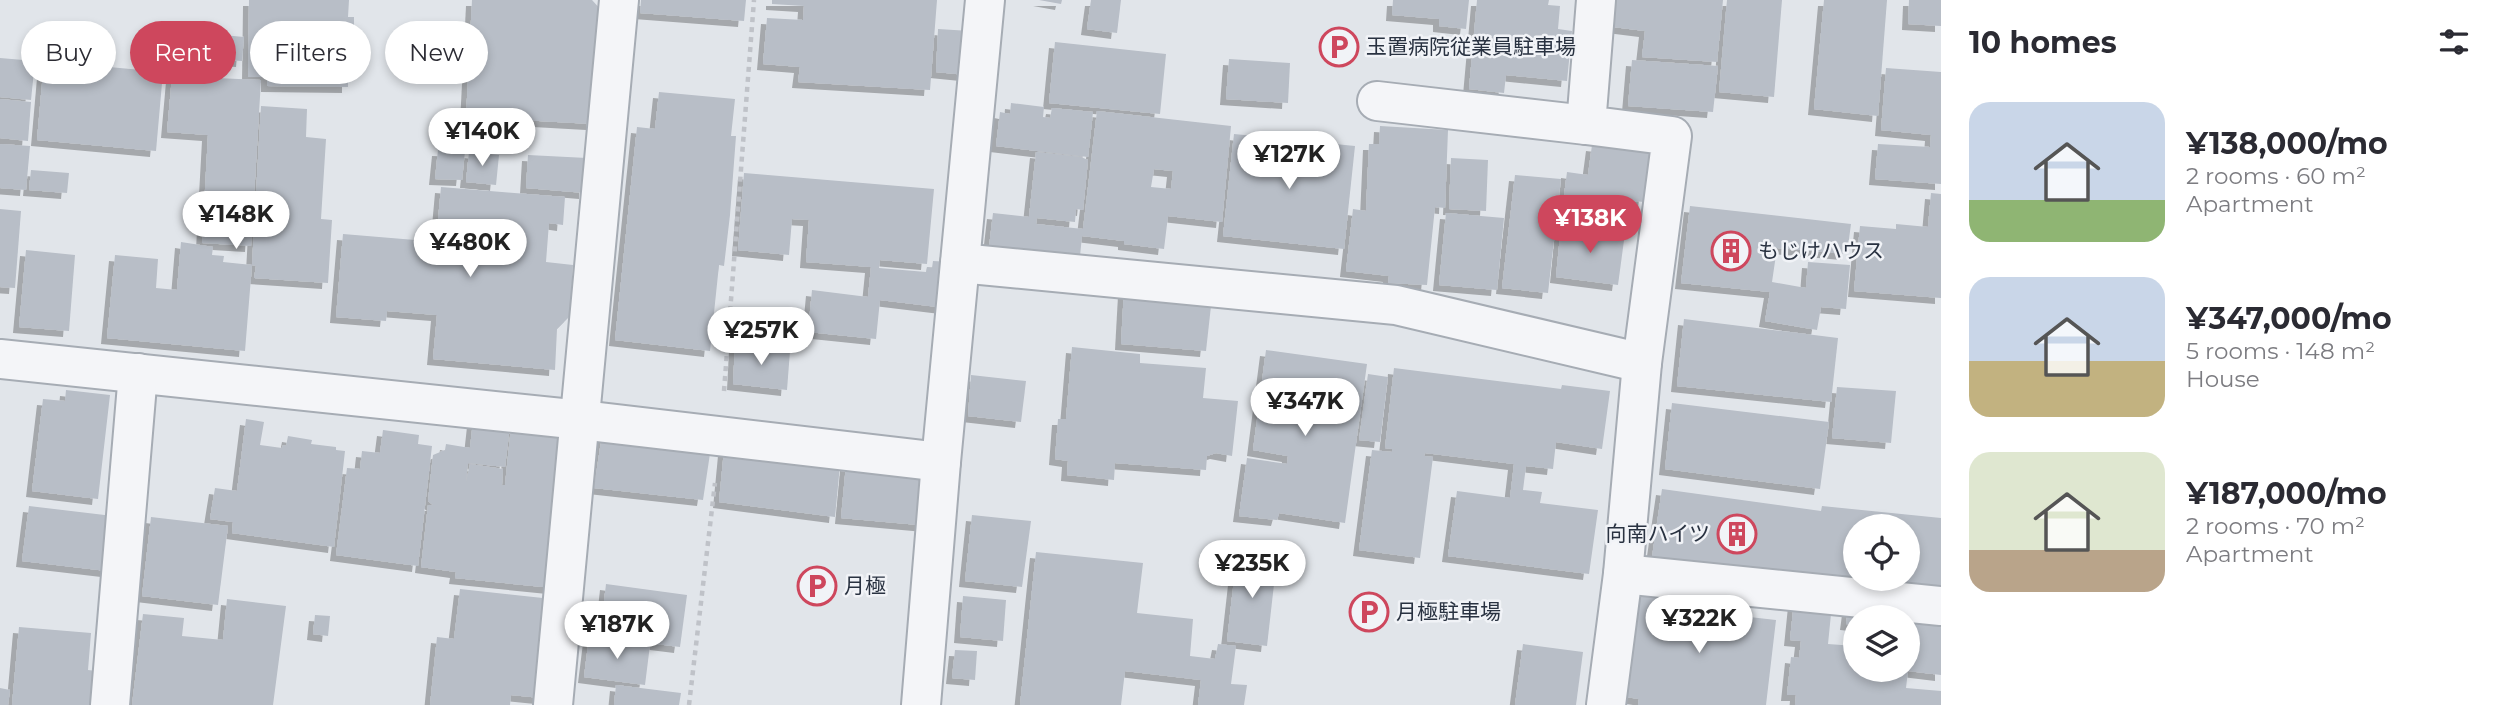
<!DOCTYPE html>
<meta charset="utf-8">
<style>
body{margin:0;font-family:Montserrat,"Noto Sans JP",sans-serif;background:#f7f7f7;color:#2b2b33;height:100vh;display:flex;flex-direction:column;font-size:26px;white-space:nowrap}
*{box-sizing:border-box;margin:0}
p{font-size:23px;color:#7c7c81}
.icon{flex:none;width:38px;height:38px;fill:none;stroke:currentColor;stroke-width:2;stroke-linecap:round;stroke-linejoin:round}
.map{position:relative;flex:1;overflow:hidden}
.details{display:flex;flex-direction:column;background:#fff;width:560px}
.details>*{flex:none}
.top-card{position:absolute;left:21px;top:21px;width:665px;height:63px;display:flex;gap:14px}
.buttons{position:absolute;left:1843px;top:514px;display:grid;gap:14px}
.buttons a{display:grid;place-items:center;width:77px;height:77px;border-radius:50%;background:#fff;box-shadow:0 4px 10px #0003;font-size:35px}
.price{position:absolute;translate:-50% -60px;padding:0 16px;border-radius:24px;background:#fff;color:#222;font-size:23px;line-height:46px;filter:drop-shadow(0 2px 4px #0008)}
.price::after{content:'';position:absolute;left:50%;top:42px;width:21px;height:16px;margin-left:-10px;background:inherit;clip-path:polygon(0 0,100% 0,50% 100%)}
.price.selected{background:#ce475d;color:#fff}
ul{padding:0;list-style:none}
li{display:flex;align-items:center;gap:21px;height:175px;padding:0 28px}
li span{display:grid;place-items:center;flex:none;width:196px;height:140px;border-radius:21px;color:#555}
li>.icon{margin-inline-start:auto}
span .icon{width:84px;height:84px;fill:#fffc;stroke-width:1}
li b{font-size:30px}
h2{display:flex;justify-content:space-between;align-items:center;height:84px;padding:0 28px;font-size:30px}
.tag{padding:0 24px;border-radius:32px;background:#fff;box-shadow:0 4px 10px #0003;font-size:24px;line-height:63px}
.tag.selected{background:#ce475d;color:#fff}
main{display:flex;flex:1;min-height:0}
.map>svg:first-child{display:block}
</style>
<main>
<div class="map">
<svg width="1941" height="705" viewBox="0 0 1941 705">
<defs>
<filter id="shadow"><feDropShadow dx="-6" dy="6" stdDeviation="0" flood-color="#0004"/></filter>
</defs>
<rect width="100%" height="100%" fill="#e1e5ea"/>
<g fill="#b8bec7" fill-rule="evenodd" filter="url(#shadow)">
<polygon points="249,0 349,0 348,17 354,17 354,53 348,53 348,87 267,86 267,77 248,77"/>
<polygon points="472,0 592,0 602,11 592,124 466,117"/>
<polygon points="641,0 746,0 744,21 640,13"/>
<polygon points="772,0 937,0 930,90 798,82 800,67 763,64 767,18 803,20 804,6 772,4"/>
<polygon points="1039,0 1062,0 1061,4"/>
<polygon points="1091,0 1121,0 1117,33 1087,29"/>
<polygon points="1393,0 1469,0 1466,29 1439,26 1439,19 1392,15"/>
<polygon points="1477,0 1549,0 1548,5 1560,6 1558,29 1572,31 1567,81 1506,75 1504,93 1469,89"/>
<polygon points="1615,0 1723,0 1717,62 1642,57 1645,31 1613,27"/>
<polygon points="1727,0 1782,0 1774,97 1719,92"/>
<polygon points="1824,0 1887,0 1878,116 1814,109"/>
<polygon points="1909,0 1941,0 1941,26 1908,24"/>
<polygon points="938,29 970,31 966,75 936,72"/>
<polygon points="202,33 244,37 242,61 200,58"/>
<polygon points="1055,42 1166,54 1160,114 1049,103"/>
<polygon points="0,58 35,61 31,100 0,97"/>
<polygon points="1229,59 1290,63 1288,103 1226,99"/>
<polygon points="1632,60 1718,66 1713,112 1628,106"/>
<polygon points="44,61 163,72 156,151 37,140"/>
<polygon points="1886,68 1941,72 1941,184 1875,179 1878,144 1930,147 1931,135 1881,130"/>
<polygon points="172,76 261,80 251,246 202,243 208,135 167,132"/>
<polygon points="659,92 735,99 731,136 736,136 730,215 724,266 719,265 710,351 615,340 637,127 655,129"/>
<polygon points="0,99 31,102 28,141 0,138"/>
<polygon points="1011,103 1044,107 1043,117 1050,118 1052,108 1093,112 1088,157 996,146 1000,112 1010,114"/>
<polygon points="261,106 307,109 306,137 326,139 321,219 332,220 328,283 254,278 256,266 252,265 245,351 107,338 115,255 158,259 156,288 177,290 181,242 213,247 212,255 224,256 223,262 252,265"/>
<path d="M1097,111L1231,126L1222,222L1168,216L1164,249L1124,244V241L1082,236L1079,266L988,256L993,213L1029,217L1036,152L1081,157L1088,160L1083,210L1076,209L1075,222L1037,218L1036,224L1083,229ZM1154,169L1173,171L1171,189L1151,187Z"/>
<polygon points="1380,126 1448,130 1445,208 1435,207 1427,285 1388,283 1389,276 1346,271 1353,209 1366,211 1369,144 1379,144"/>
<polygon points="1234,134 1355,146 1344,249 1223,236"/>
<polygon points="0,144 30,146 26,190 0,188"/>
<polygon points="1592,145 1650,152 1644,202 1623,200 1620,225 1561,219 1567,172 1588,175"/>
<polygon points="438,150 465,151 462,180 435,179"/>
<polygon points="469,152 499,155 496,185 466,182"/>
<polygon points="528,155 587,158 585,193 526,188"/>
<polygon points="1451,158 1488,160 1486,211 1449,209"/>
<polygon points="31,170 69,173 67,193 29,190"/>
<polygon points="744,173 934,189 927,264 880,260 879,268 926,272 927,267 932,268 933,261 952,262 946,308 880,300 876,339 808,332 812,290 868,297 871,267 806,262 809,220 792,219 789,255 738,250"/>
<polygon points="1515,175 1561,179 1548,293 1502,288"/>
<polygon points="441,187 565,197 563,225 549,223 546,262 573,265 570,316 557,329 555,370 433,359 437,315 387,311 386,321 336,317 343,234 427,241 426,252 435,253"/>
<polygon points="1931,193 1941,194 1941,298 1854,291 1860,226 1896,229 1896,224 1928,227"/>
<polygon points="1690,206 1851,224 1847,254 1777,248 1772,282 1806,288 1808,262 1850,265 1846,309 1821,307 1817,330 1765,321 1770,292 1681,283"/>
<polygon points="0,209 21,211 15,288 0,287"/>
<polygon points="1446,213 1504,218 1497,290 1439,285"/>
<polygon points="1561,225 1625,233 1618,285 1556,277"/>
<polygon points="26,250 75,255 69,331 19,327"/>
<polygon points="1124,290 1212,297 1206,351 1121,344"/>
<polygon points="1684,319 1838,338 1831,402 1677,386"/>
<polygon points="735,345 790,351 787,390 733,384"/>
<polygon points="1072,347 1140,354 1140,363 1206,368 1203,398 1238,401 1232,456 1216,453 1207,456 1206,470 1115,463 1114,480 1067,475 1068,461 1055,459 1058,419 1066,419"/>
<polygon points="1266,350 1367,364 1345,523 1279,513 1277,520 1239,516 1247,458 1287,464 1288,456 1253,450"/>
<polygon points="1394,368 1561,389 1562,385 1610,391 1602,449 1556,442 1553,469 1526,466 1523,490 1542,492 1540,503 1598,510 1589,574 1448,556 1457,491 1510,498 1514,464 1425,453 1424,456 1433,457 1420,558 1359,550 1372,450 1392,452 1392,449 1385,448"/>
<polygon points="1368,374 1388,377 1380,442 1359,440"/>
<polygon points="971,375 1026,381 1021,422 968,416"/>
<polygon points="1837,387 1896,391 1891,443 1832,438"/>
<polygon points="66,390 110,395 98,499 32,491 43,399 65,401"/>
<polygon points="1672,403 1829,422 1820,489 1665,469"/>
<polygon points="246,419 264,422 260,445 282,448 283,445 286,446 288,436 312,440 311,444 336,447 336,450 345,451 334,547 232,533 233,522 210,519 215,488 237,491"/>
<polygon points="473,421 510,426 505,467 468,463 466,482 470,464 503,469 502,485 505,485 511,427 570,434 553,588 455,578 456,572 421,567 428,505 433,505 428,501 433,455 445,450 446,444 470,448"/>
<polygon points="383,430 419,435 418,444 432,446 418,566 336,555 347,468 360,469 362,451 380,453"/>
<polygon points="602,435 711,447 703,500 594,488"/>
<polygon points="724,450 840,465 835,517 719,502"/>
<polygon points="846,465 935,476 930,526 841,518"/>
<path d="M1662,489L1821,511L1822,506L1941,518V593L1652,557ZM1855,527H1908V579H1855Z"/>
<polygon points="29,506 113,516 107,571 22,561"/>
<polygon points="972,515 1031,521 1022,587 965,581"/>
<polygon points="151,517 228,526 218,605 142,596"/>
<polygon points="1036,552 1143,563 1137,613 1193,619 1190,656 1215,659 1218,644 1236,646 1231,684 1247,685 1244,705 1198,705 1201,680 1125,671 1121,705 1020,705"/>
<polygon points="1237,553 1277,558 1267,646 1227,641"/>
<polygon points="606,584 687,595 680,647 600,637"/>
<polygon points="460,589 552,599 541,698 511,695 510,705 430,705 437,637 454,639"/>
<polygon points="1639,595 1722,605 1723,614 1776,620 1766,705 1638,705 1639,699 1626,697"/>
<polygon points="963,596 1006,600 1003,641 960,637"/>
<polygon points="227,599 286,606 273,705 132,705 143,614 184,618 182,636 223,640"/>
<polygon points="1794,601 1832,604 1828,644 1855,646 1855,670 1908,670 1910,616 1941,619 1941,675 1908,671 1906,688 1941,691 1941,705 1795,705 1796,695 1787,695 1791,657 1799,658 1801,641 1790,640"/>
<polygon points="1848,609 1885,618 1855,618 1855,625 1846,624"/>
<polygon points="315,615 330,616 328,636 313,634"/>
<polygon points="19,627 91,633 88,670 96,671 93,705 12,705"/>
<polygon points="589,637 650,645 645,685 584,677"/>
<polygon points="1523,644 1583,652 1576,705 1515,705"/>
<polygon points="955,650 977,651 975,680 952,678"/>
<polygon points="616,685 681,693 679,705 614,705"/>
<polygon points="0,688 10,690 8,705 0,705"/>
</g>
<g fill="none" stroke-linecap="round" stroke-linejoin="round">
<defs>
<g id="minor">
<polyline points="1596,0 1586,125 1672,136 1642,363 1623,574 1606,705"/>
<polyline points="1377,101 1586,125"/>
<polyline points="960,263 1396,305 1642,363"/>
<polyline points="0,359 581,420 941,462"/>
<polyline points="1623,574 1941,606"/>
<polyline points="110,705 138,373"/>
<path d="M553,705C576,470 596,235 619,0"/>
<polyline points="921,705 941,462 985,0"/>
</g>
</defs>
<use href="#minor" stroke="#a6acb4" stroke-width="42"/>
<g stroke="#bfc2c8" stroke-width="4.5" stroke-dasharray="5 5" stroke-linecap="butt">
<polyline points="724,391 754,0"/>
<polyline points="689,705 715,483"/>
</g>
<use href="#minor" stroke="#f4f5f8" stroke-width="38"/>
</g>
<defs>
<symbol id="parking-ring" viewBox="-11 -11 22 22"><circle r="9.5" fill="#f1f3f7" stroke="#ce475d" stroke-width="1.5"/><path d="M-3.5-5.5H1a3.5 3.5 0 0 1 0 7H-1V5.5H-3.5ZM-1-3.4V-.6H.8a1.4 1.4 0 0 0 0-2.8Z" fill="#ce475d"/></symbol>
<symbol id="building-ring" viewBox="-11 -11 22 22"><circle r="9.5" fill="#f1f3f7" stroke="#ce475d" stroke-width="1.5"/><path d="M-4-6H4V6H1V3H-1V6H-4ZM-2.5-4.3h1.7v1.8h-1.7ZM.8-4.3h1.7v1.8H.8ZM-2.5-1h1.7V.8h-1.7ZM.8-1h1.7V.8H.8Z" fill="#ce475d"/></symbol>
</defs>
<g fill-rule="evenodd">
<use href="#parking-ring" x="1317" y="25" width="44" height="44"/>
<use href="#building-ring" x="1709" y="229" width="44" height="44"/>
<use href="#building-ring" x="1715" y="512" width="44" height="44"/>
<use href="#parking-ring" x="795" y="564" width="44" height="44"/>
<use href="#parking-ring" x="1347" y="590" width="44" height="44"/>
</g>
<g text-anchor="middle" stroke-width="5" stroke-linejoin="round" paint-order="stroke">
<g font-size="21" fill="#293241" stroke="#f1f3f7" text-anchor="start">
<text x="1366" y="54">玉置病院従業員駐車場</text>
<text x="1758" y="258">もじけハウス</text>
<text x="1710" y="541" text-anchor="end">向南ハイツ</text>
<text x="844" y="593">月極</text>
<text x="1396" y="619">月極駐車場</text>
</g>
</g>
</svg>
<div class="buttons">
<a><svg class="icon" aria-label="locate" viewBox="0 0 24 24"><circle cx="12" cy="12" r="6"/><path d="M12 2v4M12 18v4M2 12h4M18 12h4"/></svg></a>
<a><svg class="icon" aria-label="layers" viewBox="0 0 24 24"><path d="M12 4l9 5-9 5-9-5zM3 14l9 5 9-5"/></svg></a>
</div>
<b class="price" style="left:482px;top:168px">¥140K</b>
<b class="price" style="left:1289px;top:191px">¥127K</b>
<b class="price" style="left:236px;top:251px">¥148K</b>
<b class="price selected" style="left:1590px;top:255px">¥138K</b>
<b class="price" style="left:470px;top:279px">¥480K</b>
<b class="price" style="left:761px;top:367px">¥257K</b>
<b class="price" style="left:1305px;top:438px">¥347K</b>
<b class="price" style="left:1252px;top:600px">¥235K</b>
<b class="price" style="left:1699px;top:655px">¥322K</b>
<b class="price" style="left:617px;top:661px">¥187K</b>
<div class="top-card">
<a class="tag">Buy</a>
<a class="tag selected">Rent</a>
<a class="tag">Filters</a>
<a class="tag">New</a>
</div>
</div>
<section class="details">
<h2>10 homes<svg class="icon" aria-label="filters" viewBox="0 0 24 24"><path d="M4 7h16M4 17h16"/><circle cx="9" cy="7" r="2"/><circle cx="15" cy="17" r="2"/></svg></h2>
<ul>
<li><span style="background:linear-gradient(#c9d6e8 70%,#8fb573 0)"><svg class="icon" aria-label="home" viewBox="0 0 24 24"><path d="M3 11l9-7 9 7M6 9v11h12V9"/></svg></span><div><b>¥138,000/mo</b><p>2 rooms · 60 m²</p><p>Apartment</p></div></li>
<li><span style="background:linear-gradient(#c9d6e8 60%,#c2b280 0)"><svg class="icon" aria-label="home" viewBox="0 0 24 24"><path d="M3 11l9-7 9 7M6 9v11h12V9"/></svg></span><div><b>¥347,000/mo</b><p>5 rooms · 148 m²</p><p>House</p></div></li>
<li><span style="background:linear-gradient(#dfe7d0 70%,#b9a48a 0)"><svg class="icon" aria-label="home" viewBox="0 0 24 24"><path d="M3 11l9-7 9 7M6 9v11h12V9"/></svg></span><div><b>¥187,000/mo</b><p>2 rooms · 70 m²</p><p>Apartment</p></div></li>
</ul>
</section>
</main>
